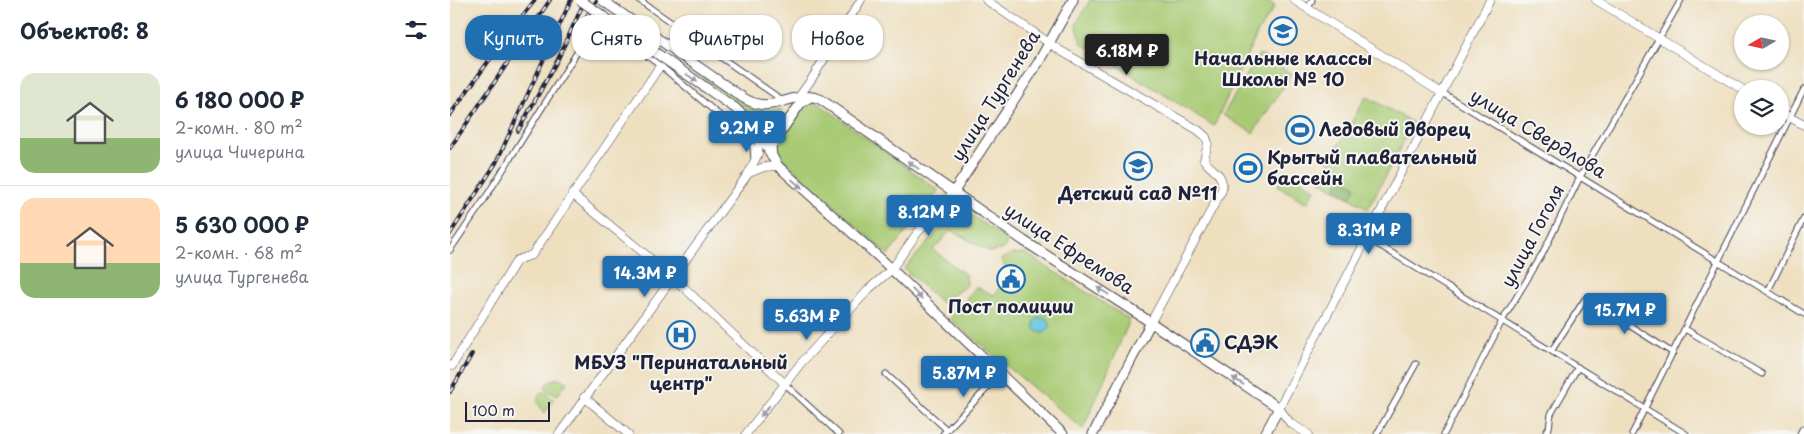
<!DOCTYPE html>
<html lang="ru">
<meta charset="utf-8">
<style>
body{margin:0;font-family:"Playpen Sans",sans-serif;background:#f2f2f3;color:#1f2937;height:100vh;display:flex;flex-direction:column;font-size:19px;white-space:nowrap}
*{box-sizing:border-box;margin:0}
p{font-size:16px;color:#747a83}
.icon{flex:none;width:28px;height:28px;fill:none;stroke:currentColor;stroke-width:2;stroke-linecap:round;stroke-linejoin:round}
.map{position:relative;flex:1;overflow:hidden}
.panel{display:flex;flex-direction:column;background:#fff;width:450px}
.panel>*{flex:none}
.hud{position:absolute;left:15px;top:15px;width:475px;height:45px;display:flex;gap:10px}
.needle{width:32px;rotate:261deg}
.buttons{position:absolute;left:1284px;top:15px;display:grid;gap:10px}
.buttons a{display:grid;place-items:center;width:55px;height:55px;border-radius:50%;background:#fff;box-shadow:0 1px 4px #0004;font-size:25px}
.scale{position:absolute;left:15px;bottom:12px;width:85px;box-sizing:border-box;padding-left:5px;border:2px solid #22223b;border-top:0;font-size:14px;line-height:18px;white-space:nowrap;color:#22223b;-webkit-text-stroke:4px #f6f6f2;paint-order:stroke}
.price{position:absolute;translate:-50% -42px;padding:0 11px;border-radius:5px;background:#1f6fb2;color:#fff;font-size:16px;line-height:32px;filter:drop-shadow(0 1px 2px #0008)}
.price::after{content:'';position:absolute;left:50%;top:30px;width:15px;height:11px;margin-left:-8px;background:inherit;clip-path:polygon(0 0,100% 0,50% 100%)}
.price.active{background:#222;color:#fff}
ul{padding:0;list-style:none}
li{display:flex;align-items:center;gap:15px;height:125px;padding:0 20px}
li+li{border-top:1px solid #e0e1e3}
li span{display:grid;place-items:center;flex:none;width:140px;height:100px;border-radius:15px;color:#555}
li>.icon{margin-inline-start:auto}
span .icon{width:60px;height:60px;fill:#fffc;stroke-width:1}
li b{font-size:21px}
h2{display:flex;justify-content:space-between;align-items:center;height:60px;padding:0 20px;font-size:21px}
.pill{padding:0 18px;border-radius:20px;background:#fff;box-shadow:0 1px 4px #0004;font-size:18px;line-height:45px}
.pill.active{background:#1f6fb2;color:#fff}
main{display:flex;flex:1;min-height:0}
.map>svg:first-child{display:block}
</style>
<main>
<section class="panel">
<h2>Объектов: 8<svg class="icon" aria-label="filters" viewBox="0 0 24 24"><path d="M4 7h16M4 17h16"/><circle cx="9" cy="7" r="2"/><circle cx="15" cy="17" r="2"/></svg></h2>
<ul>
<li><span style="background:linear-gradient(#dfe7d0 65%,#8fb573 0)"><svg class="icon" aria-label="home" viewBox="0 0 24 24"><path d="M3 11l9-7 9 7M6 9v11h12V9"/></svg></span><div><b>6 180 000 ₽</b><p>2-комн. · 80 m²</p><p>улица Чичерина</p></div></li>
<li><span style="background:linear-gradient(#ffd9b3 65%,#8fb573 0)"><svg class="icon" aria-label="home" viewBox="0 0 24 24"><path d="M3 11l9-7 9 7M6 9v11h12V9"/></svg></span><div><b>5 630 000 ₽</b><p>2-комн. · 68 m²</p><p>улица Тургенева</p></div></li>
</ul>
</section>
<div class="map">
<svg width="1354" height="434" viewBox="0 0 1354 434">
<rect width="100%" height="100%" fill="#f6f6f2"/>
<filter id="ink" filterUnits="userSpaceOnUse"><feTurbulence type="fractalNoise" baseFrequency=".02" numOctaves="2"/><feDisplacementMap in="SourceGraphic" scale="10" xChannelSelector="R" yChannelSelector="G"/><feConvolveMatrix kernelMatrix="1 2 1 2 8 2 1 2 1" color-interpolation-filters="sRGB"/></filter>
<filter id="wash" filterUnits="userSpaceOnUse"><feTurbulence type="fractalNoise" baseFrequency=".0096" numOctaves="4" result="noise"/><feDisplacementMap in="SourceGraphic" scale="20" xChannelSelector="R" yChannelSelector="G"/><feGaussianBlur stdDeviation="1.12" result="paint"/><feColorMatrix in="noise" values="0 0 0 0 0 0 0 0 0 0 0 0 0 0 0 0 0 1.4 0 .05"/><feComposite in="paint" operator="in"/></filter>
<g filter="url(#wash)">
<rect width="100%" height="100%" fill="#eedfbf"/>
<g fill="#a9cb74" stroke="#667658">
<polygon points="640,0 816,0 825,6 808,32 764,126 631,43 626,24"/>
<polygon points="809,54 842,74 803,133 773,115"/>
<polygon points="228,55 302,108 315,110 332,109 318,133 314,133 301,114 226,58"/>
<polygon points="916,96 963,123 918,209 869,180"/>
<polygon points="361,101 367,102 488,190 485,196 438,255 328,154 326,142 351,106"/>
<polygon points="836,171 865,189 857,203 828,186"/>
<polygon points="510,207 557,240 554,249 540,252 501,230 483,250 516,275 517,285 492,303 454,269"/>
<polygon points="575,253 680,320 633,429 500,319 526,287 544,295 559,273 551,259 563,254"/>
<polygon points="104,379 112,379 117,382 107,396 96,390 95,385"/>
<polygon points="94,392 102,398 103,401 94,414 87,400 90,393"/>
</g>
<polygon fill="#86af66" stroke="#546850" points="890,179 893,179 904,185 906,188 900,198 885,188"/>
<circle fill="#5dc4da" stroke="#40738a" cx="592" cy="325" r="8"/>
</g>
<g filter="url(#ink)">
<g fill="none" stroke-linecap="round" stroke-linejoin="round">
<defs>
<g id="street">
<polyline points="189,0 332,100"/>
<polyline points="858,9 862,0"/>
<polyline points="991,92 1354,314"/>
<polyline points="916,237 1236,434"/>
<polyline points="0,250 34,200 143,27 147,24 155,26 211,66 294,136 303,147 304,160"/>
<polyline points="1318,291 1354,218"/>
<polyline points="1235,329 1312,374"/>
<polyline points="1102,350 1135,299 1141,301 1223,353"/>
<polyline points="436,374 497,430"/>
<polyline points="335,384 389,434"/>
<polyline points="493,434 550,375"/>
<polyline points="927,434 966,364"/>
<polyline points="994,434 1052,321 1092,255 1130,177 1231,0"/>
<polyline points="1095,434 1099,428 1101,414 1128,367"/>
<polyline points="1182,434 1354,89"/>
</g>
<g id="secondary">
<path d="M536,0L611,51L748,130L756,137L758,143L754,160C763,173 774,172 772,190L701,322"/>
<polyline points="844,0 990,92"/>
<polyline points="1146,0 1292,89"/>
<polyline points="348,98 361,80 411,0"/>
<polyline points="1330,112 1354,125"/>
<polyline points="299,173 314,167 328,166"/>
<polyline points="122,194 224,278 335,384"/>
<polyline points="2,366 67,260 82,255 233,32"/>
<polyline points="134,397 178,434"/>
<polyline points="109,434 298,174 308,154 309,136"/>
<polyline points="296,434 351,363 420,288 441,270 468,232 503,193"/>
<polyline points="858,434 840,423 829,408 1040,0"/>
</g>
<g id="primary">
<path d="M292,97C323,118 342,88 370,99L574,241L688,314L829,408L815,434"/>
<polyline points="285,108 303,124 328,166 432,260 613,434"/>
<polyline points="322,157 321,146 350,104 360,97"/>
<polyline points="503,193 588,63 623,0"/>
<polyline points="643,434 701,322"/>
<polyline points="1352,434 1354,430"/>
</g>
</defs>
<use href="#street" stroke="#413e4f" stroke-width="7"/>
<use href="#secondary" stroke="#413e4f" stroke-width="9"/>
<use href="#primary" stroke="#413e4f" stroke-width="11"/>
<use href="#street" stroke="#fff" stroke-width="5"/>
<use href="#secondary" stroke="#fff" stroke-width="8"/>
<use href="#primary" stroke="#fff" stroke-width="9"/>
<defs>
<g id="rail">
<polyline points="124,36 147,0"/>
<polyline points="0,115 58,34 85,0"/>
<polyline points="68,131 108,59 135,0"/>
<polyline points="0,148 100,0"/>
<polyline points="0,234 46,163 121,0"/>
<polyline points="0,392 22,354"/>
</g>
</defs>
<use href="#rail" stroke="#22223b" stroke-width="4"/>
<use href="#rail" stroke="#f6f6f2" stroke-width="2" stroke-dasharray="5.5" stroke-linecap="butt"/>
<defs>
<g id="primary-bridge">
<polyline points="130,0 285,108"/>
<polyline points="152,0 292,97"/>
</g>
</defs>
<use href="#primary-bridge" stroke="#413e4f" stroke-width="11" stroke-linecap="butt"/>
<use href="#primary-bridge" stroke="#fff" stroke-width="9"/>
</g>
<defs><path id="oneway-solid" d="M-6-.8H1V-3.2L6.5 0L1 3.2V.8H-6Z" transform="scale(1.25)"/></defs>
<g fill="#9c9ca7">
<use href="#oneway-solid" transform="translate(242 78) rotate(35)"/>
<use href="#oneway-solid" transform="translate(463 165) rotate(-145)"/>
<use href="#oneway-solid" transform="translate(347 184) rotate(42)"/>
<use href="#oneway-solid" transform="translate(653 291) rotate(-148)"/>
<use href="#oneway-solid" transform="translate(467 294) rotate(45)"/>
<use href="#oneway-solid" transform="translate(788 381) rotate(-146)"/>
<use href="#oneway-solid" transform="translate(315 411) rotate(130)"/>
</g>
</g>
<defs>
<symbol id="school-ring" viewBox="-11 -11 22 22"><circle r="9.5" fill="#f6f6f2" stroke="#1f6fb2" stroke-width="1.5"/><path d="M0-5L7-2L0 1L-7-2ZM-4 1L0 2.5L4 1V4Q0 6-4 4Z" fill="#1f6fb2"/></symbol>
<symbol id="stadium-ring" viewBox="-11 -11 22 22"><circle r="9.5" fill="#f6f6f2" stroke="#1f6fb2" stroke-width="1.5"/><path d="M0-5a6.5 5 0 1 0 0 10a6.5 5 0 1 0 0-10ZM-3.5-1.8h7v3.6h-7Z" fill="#1f6fb2"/></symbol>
<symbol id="civic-ring" viewBox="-11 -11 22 22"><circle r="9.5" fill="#f6f6f2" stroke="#1f6fb2" stroke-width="1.5"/><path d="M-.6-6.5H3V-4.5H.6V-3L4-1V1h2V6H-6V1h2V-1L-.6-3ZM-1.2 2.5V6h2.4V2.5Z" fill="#1f6fb2"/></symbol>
<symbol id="hospital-ring" viewBox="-11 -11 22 22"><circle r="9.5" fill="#f6f6f2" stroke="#1f6fb2" stroke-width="1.5"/><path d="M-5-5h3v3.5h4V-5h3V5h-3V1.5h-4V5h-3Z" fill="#1f6fb2"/></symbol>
</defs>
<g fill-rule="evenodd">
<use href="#school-ring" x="817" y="15" width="32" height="32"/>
<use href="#stadium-ring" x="834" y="114" width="32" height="32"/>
<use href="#school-ring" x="672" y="150" width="32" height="32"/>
<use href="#stadium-ring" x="782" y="152" width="32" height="32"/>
<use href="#civic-ring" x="545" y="263" width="32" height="32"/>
<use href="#hospital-ring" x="215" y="319" width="32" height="32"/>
<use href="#civic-ring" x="739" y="327" width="32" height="32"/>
</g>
<g text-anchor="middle" stroke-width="4" stroke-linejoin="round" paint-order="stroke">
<g font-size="18" font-weight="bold" fill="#22223b" stroke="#f6f6f2">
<text x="833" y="65">Начальные классы<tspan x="833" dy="21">Школы № 10</tspan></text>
<text x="869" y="136" text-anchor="start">Ледовый дворец</text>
<text x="817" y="164" text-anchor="start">Крытый плавательный<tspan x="817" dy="21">бассейн</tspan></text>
<text x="688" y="200">Детский сад №11</text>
<text x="561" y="313">Пост полиции</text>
<text x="774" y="349" text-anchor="start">СДЭК</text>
<text x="231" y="369">МБУЗ "Перинатальный<tspan x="231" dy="21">центр"</tspan></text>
</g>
<g font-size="18" fill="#22223b" stroke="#f6f6f2">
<text transform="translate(546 96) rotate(-58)" y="6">улица Тургенева</text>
<text transform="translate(1088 134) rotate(31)" y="6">улица Свердлова</text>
<text transform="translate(1083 236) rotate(-62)" y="6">улица Гоголя</text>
<text transform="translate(619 249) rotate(33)" y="6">улица Ефремова</text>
</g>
</g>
</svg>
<div class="buttons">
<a><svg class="needle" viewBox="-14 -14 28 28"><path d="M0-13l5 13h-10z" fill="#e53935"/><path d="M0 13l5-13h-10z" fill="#747a83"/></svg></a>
<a><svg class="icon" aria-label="layers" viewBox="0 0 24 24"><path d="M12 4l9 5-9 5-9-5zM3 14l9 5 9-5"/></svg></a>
</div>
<div class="scale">100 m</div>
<b class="price active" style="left:677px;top:76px">6.18M ₽</b>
<b class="price" style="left:297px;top:153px">9.2M ₽</b>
<b class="price" style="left:479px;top:237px">8.12M ₽</b>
<b class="price" style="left:919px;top:255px">8.31M ₽</b>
<b class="price" style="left:195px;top:298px">14.3M ₽</b>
<b class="price" style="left:1175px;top:335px">15.7M ₽</b>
<b class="price" style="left:357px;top:341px">5.63M ₽</b>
<b class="price" style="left:514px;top:398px">5.87M ₽</b>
<div class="hud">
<a class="pill active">Купить</a>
<a class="pill">Снять</a>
<a class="pill">Фильтры</a>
<a class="pill">Новое</a>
</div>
</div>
</main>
